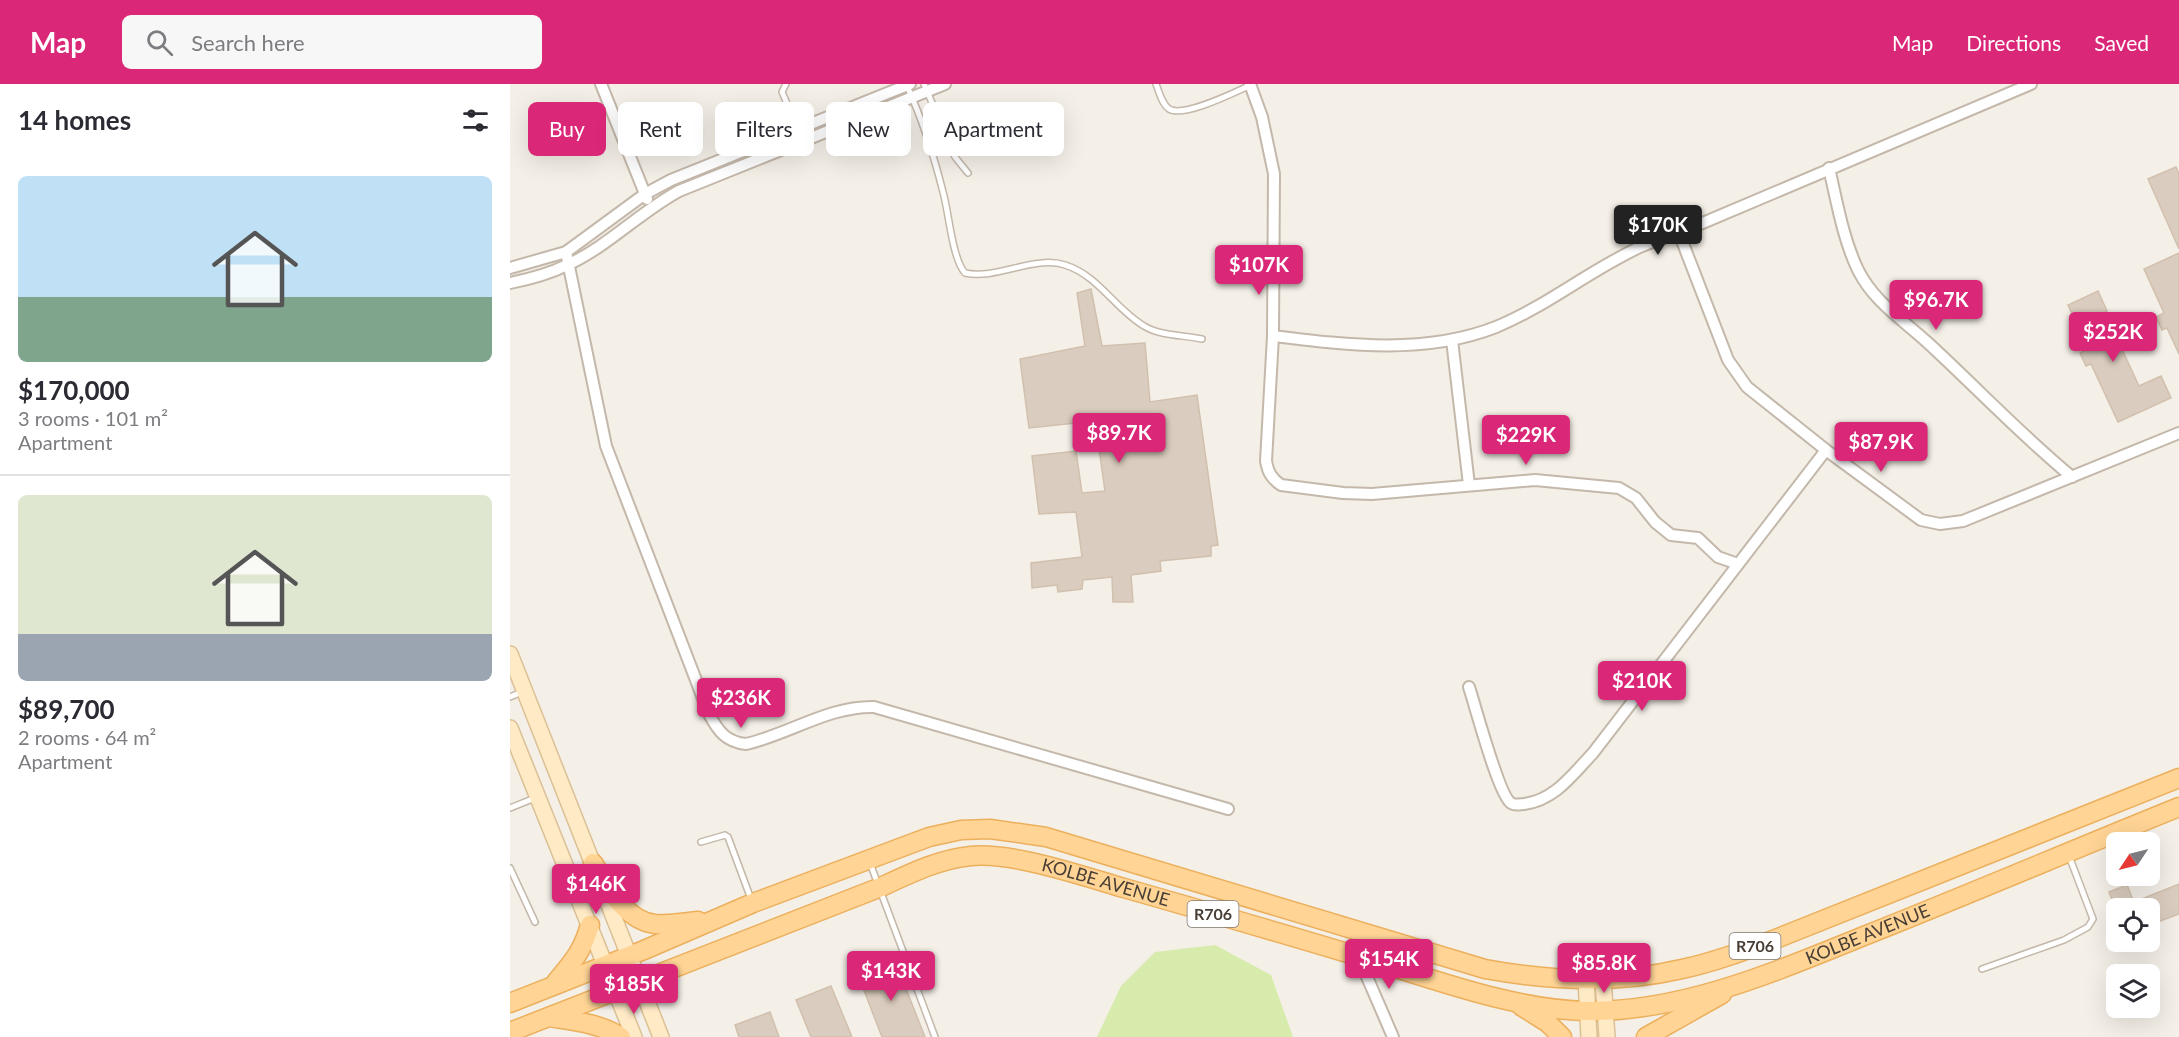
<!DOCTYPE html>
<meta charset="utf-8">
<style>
body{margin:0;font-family:Lato,sans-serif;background:#f7f7f7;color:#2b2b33;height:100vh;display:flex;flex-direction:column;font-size:22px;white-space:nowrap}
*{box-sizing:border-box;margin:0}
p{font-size:20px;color:#7c7c81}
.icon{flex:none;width:33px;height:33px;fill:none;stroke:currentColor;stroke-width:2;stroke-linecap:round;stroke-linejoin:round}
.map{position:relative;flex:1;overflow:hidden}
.side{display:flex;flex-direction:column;background:#fff;width:510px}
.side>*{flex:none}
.guide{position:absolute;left:18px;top:18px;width:570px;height:54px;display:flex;gap:12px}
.needle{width:39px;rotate:235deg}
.fabs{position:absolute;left:1596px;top:748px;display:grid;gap:12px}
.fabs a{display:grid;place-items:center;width:54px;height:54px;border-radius:9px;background:#fff;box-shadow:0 6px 24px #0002;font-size:30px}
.price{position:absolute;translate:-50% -51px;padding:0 14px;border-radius:6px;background:#db2777;color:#fff;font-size:20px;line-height:39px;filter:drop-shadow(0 2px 3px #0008)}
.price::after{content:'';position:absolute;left:50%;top:36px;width:18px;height:14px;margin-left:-9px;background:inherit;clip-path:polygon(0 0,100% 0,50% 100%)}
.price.current{background:#222;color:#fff}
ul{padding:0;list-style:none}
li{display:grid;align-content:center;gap:12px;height:318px;padding:0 18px}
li+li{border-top:2px solid #e1e1e2}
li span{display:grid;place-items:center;height:186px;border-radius:9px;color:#555}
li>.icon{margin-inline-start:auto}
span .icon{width:108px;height:108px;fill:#fffc;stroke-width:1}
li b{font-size:26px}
h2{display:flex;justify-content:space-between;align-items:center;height:72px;padding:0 18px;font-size:26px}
.pill{padding:0 21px;border-radius:9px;background:#fff;box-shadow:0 6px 24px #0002;font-size:21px;line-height:54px}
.pill.current{background:#db2777;color:#fff}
header{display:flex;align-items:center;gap:36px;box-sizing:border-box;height:84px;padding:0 30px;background:#db2777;color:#fff}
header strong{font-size:28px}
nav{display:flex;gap:33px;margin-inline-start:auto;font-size:21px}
.search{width:420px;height:54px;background:#f7f7f7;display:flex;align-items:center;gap:15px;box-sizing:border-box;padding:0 21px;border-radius:9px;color:#7c7c81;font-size:22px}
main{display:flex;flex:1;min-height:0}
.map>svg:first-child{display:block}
</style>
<header>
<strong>Map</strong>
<div class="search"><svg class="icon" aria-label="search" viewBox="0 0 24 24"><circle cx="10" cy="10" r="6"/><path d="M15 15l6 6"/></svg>Search here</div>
<nav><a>Map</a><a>Directions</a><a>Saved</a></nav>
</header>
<main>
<section class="side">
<h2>14 homes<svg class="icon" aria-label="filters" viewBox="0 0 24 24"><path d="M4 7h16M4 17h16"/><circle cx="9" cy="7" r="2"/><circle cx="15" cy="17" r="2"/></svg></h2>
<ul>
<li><span style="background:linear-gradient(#bfe0f5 65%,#7fa58c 0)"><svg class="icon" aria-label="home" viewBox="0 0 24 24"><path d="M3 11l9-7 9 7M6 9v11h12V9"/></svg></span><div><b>$170,000</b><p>3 rooms · 101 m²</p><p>Apartment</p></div></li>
<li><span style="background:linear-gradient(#dfe7d0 75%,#9aa5b1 0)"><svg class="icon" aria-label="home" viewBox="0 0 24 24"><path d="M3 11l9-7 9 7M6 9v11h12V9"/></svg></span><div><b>$89,700</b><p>2 rooms · 64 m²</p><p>Apartment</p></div></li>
</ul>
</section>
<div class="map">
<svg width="1669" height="953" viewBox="0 0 1669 953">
<rect width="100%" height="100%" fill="#f4efe7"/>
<polygon fill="#d7ecac" points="705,861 761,891 783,953 587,953 611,902 645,868"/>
<g fill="#daccbe" stroke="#d2c0ae" stroke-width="1.5">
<polygon points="1666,83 1669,90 1669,165 1638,95"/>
<polygon points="1669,169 1669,270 1657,244 1652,246 1646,233 1654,229 1634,185"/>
<polygon points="581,205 592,262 635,259 640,318 687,311 708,461 701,462 701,472 650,477 651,487 621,491 623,518 603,518 602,493 573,496 572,505 548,508 547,501 522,504 521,479 572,473 566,428 529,430 522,372 566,367 572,409 595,407 585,337 519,344 510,275 575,262 567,209"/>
<polygon points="1588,207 1597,227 1590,231 1606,266 1611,263 1629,302 1651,292 1661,314 1608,338 1581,280 1576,282 1570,269 1578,265 1558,221"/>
<polygon points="1669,800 1669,830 1640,841 1640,825 1606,825 1599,808 1617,801 1624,818"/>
<polygon points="385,877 415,953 372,953 348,891"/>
<polygon points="321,902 342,953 301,953 286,916"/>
<polygon points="260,928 269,953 229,953 225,941"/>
</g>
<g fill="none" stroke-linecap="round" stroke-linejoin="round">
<defs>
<g id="lane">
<polyline points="276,0 272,8 288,45"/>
<polyline points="414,0 445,73 458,89"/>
<path d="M646,0C649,8 652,20 659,25C674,34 725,8 741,1"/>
<path d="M397,2C412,35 424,72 433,108C439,129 442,174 455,189C487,196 524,171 555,181C588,191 605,225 634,242C650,252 674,251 692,255"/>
<polyline points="0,613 12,608"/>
<polyline points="0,724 25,714"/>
<polyline points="191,758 215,751 218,753 241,815"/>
<polyline points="360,779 425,953"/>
<polyline points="0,784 25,838"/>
<polyline points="1472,885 1554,856 1578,843 1583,835 1559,772"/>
</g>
<g id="street">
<polyline points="91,0 137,115"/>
<path d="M740,0L752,33L764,90L763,252L756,377C758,388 761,394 771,401L833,409L862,410L1025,396L1109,404L1126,414L1145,438L1161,451L1188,454L1208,473L1228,480"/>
<path d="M1319,84C1327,118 1333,155 1348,186C1364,218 1392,235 1417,258C1466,303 1511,351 1562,393"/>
<polyline points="1169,149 1218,276 1237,303 1316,366 1411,436 1430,440 1453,437 1669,349"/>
<path d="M56,168L96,362L199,630C208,647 216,658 236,660C280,650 318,622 364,623L718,725"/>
<polyline points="0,184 56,168 135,110 161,96 400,0"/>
<path d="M0,199C20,195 39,190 57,181C97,163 130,128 169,107L435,0"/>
<path d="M763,252C837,261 915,271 986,243C1037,222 1080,186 1130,163C1143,157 1156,153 1169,149L1521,0"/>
<polyline points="942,256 959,401"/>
<path d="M959,603C965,621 989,712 1001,719C1005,722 1010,720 1014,720C1045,716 1063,690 1083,669L1316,366"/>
<polyline points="848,872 883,953"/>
</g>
<g id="secondary">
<polyline points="0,570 151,953"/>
<polyline points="0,644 124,953"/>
<polyline points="1076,895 1079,953"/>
<polyline points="1093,895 1097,953"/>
</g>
<g id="primary">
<path d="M83,779C97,801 115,837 145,840C159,841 174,839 188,837"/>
<path d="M46,898C64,876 72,868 80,841"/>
<path d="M0,919L134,866L243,819L419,753L451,746L480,745L536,753L975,885C1040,897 1108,900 1172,885C1205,878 1236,866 1268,854L1669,694"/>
<polyline points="1011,922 1038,939 1052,953"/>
<path d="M39,933C64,937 89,939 111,953"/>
<path id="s1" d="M0,948L371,803C399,790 429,775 461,772C503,768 573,792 614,804C691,826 768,848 844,871C915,892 1002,926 1077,927C1175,928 1269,886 1359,850C1462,809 1565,765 1669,723"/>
<polyline points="1136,953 1212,910"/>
</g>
</defs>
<use href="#lane" stroke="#c4b8ab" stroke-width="8"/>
<use href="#street" stroke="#c4b8ab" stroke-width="14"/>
<use href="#secondary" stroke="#dbc095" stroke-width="18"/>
<use href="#primary" stroke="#ecb05d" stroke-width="21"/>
<use href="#lane" stroke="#fff" stroke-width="5"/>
<use href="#street" stroke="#fff" stroke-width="10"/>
<use href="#secondary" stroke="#ffeac6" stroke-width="15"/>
<use href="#primary" stroke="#ffd495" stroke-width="18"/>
</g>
<g text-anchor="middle" stroke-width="4.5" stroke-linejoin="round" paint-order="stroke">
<g fill="#fff" stroke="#7f7872" stroke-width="1.5">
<rect x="677.5" y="817" width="51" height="26" rx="4.5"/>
<rect x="1219.5" y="849" width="51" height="26" rx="4.5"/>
</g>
<g font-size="16" font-weight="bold" fill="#483e35">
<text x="703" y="836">R706</text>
<text x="1245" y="868">R706</text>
</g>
<g font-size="18" fill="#483e35" stroke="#fff">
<text dy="6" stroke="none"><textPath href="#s1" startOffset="632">KOLBE AVENUE</textPath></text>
<text dy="6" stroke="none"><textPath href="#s1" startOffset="1424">KOLBE AVENUE</textPath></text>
</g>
</g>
</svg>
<div class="fabs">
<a><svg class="needle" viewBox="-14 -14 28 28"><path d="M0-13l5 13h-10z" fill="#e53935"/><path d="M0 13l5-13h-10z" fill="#7c7c81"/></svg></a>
<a><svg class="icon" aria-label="locate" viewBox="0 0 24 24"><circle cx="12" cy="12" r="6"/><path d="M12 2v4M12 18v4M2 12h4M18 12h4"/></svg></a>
<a><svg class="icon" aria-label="layers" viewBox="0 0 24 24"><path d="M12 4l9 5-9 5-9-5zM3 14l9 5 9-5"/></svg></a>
</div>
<b class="price current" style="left:1148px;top:172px">$170K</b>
<b class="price" style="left:749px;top:212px">$107K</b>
<b class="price" style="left:1426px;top:247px">$96.7K</b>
<b class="price" style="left:1603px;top:279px">$252K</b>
<b class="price" style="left:609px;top:380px">$89.7K</b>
<b class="price" style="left:1016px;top:382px">$229K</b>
<b class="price" style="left:1371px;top:389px">$87.9K</b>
<b class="price" style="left:1132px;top:628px">$210K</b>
<b class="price" style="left:231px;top:645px">$236K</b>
<b class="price" style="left:86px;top:831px">$146K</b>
<b class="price" style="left:879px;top:906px">$154K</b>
<b class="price" style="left:1094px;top:910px">$85.8K</b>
<b class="price" style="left:381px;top:918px">$143K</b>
<b class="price" style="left:124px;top:931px">$185K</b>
<div class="guide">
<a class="pill current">Buy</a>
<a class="pill">Rent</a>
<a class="pill">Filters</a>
<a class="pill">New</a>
<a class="pill">Apartment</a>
</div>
</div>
</main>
